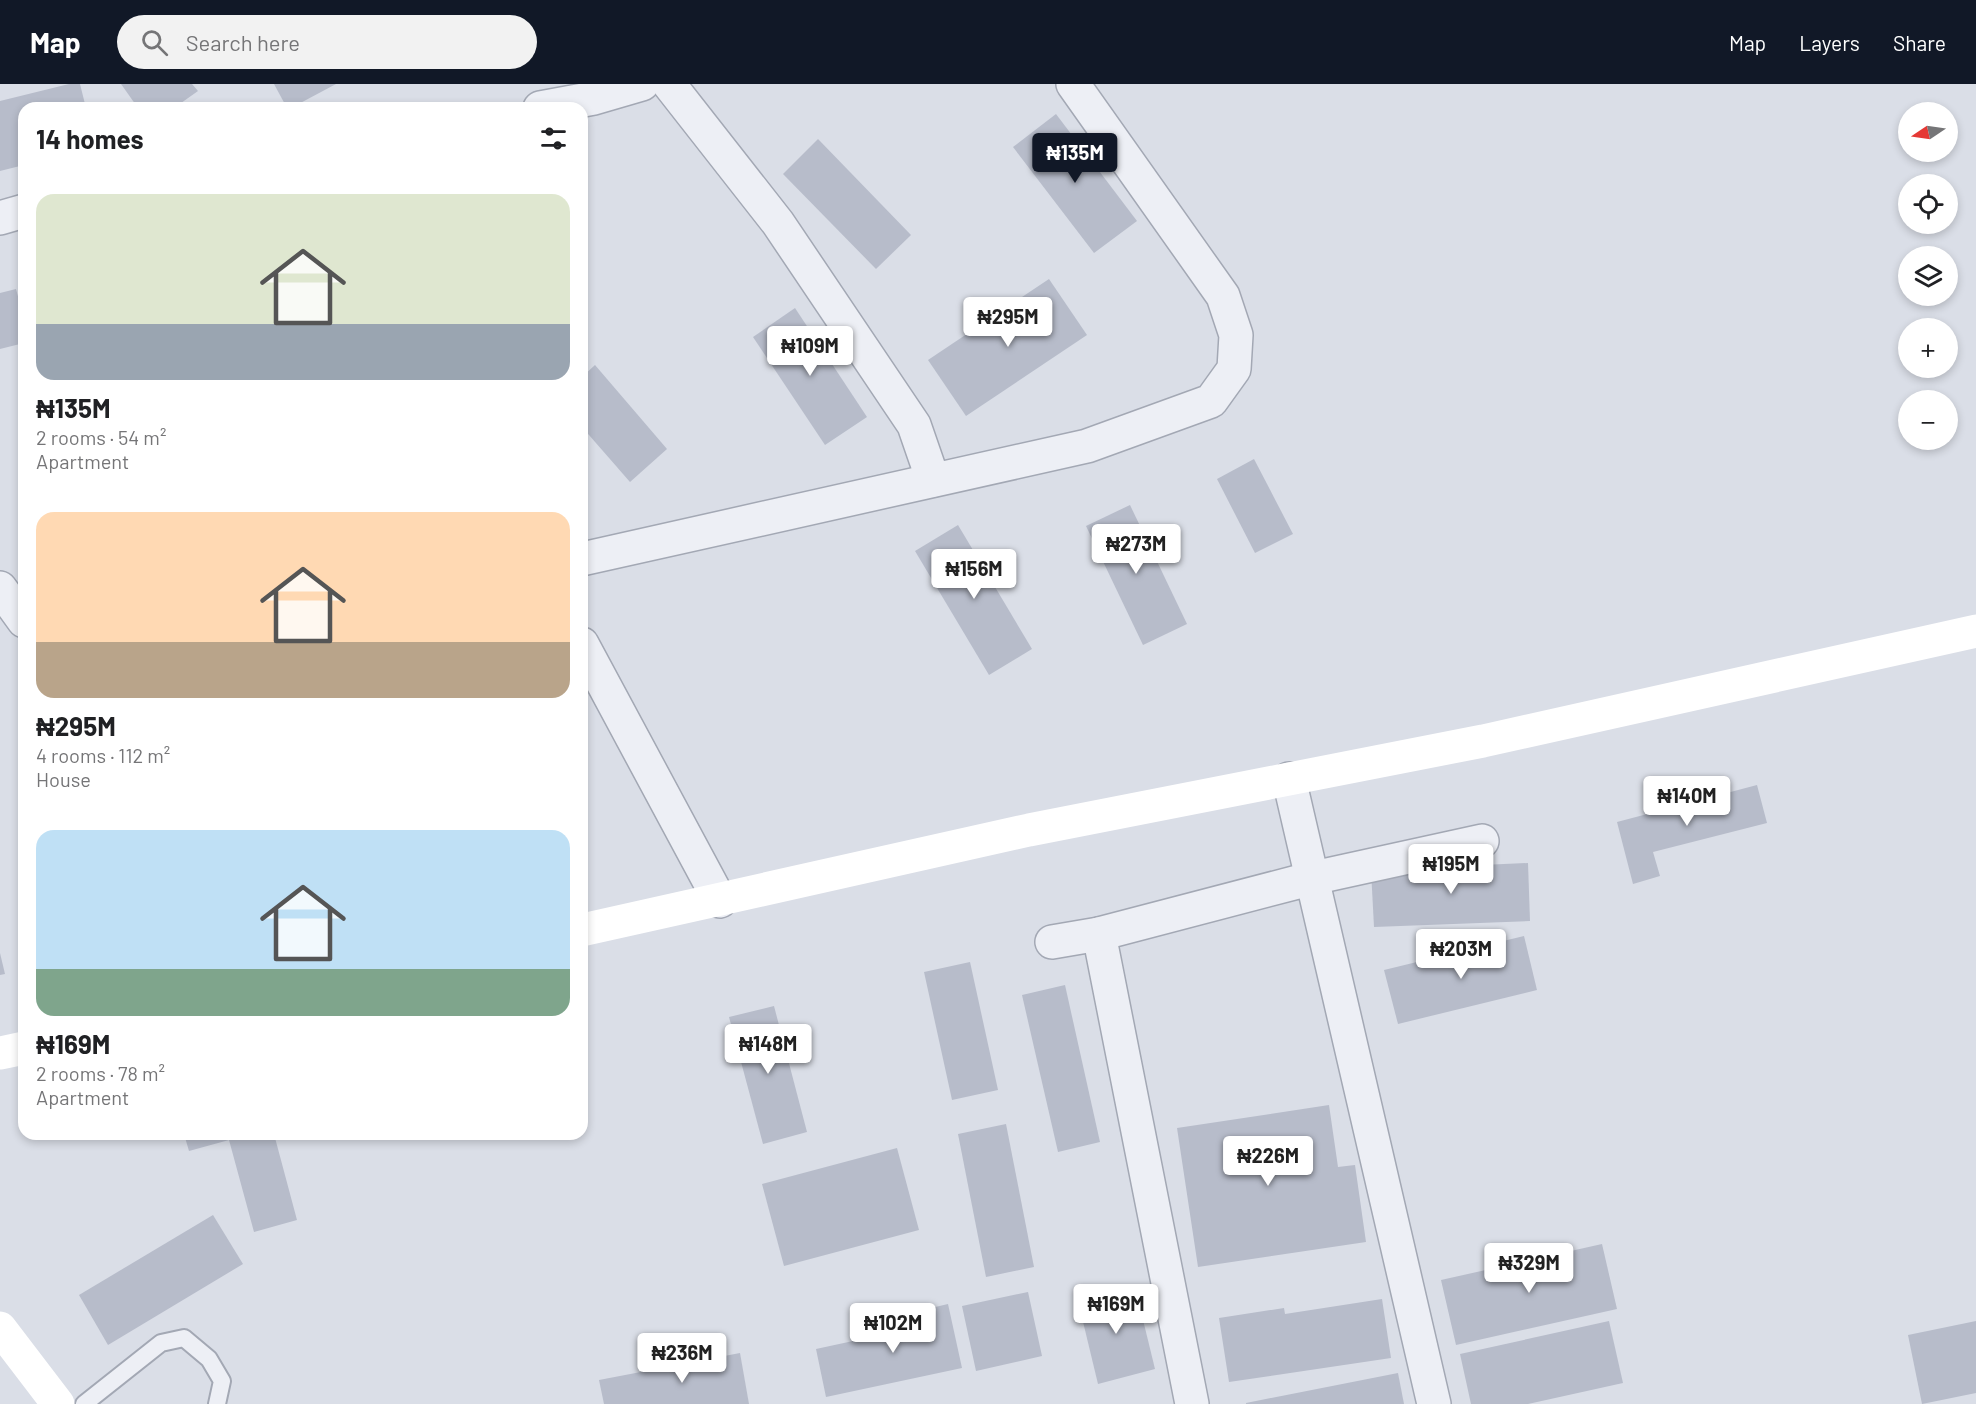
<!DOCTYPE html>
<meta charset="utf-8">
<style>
body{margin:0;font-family:Barlow,sans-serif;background:#f2f2f2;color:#202124;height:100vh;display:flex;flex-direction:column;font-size:22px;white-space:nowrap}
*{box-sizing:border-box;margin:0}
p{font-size:20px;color:#757577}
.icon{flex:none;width:33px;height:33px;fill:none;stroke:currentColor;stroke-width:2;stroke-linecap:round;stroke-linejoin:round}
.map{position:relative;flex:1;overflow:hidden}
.side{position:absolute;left:18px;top:18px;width:570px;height:1038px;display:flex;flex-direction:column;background:#fff;border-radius:18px;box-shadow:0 3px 9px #0003}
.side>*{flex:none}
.needle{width:39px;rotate:257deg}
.tools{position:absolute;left:1898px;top:18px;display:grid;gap:12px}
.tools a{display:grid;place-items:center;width:60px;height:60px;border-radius:50%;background:#fff;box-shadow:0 3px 9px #0003;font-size:30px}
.price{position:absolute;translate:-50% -51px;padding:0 14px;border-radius:6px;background:#fff;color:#222;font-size:20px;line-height:39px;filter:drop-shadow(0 2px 3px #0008)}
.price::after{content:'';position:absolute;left:50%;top:36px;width:18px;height:14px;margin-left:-9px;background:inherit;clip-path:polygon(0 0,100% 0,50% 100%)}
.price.active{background:#111827;color:#fff}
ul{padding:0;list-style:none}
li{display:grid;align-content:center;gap:12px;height:318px;padding:0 18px}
li span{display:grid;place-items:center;height:186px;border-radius:18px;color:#555}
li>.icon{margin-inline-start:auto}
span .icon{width:108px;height:108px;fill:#fffc;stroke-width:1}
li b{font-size:26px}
h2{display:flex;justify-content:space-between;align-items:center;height:72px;padding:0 18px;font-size:26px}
header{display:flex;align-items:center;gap:36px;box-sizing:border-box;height:84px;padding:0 30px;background:#111827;color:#fff}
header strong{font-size:28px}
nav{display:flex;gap:33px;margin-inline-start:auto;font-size:21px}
.search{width:420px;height:54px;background:#f2f2f2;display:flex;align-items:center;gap:15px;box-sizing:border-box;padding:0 21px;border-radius:33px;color:#757577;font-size:22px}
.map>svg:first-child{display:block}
</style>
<header>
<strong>Map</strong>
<div class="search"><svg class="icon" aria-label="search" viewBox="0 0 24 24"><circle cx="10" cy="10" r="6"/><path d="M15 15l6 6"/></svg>Search here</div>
<nav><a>Map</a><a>Layers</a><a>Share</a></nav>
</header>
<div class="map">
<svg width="1976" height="1320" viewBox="0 0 1976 1320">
<rect width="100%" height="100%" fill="#dadee7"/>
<g fill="#b7bcca">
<polygon points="69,0 80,0 86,24 24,24 24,81 0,87 0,17"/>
<polygon points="121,0 192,0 198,7 174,24 138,24"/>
<polygon points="274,0 336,0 291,24 287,24"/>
<polygon points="1056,30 1137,137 1094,169 1013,63"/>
<polygon points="818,55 911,151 876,185 783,90"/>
<polygon points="1049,195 1087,251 966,332 928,276"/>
<polygon points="16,205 24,235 24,259 0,265 0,209"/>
<polygon points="795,224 867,333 825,361 753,253"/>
<polygon points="595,281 667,365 630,398 582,343 582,293"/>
<polygon points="1254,375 1293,450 1255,469 1217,395"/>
<polygon points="1130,421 1187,540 1143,561 1086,442"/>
<polygon points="958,441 1032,565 989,591 915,467"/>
<polygon points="1757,701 1767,739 1653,768 1660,792 1633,800 1617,738"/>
<polygon points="1528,779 1530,837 1374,843 1371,786"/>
<polygon points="1524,852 1537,906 1398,940 1384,886"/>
<polygon points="0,869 5,890 0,891"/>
<polygon points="970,878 998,1006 952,1016 924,888"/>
<polygon points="1065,901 1100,1058 1058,1068 1022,911"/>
<polygon points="774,922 807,1048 763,1060 729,933"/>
<polygon points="1329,1021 1338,1083 1355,1081 1366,1158 1198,1183 1177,1044"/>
<polygon points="1006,1040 1034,1183 986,1193 958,1050"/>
<polygon points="184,1050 274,1050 297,1136 254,1148 229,1056 189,1067"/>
<polygon points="897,1064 919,1146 784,1182 762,1100"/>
<polygon points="213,1131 243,1180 108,1261 79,1211"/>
<polygon points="1602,1160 1617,1225 1456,1261 1441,1196"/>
<polygon points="1135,1203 1155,1285 1098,1300 1078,1217"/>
<polygon points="1028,1208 1042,1272 976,1287 962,1222"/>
<polygon points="1382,1215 1391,1274 1229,1298 1219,1234 1284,1224 1285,1230"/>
<polygon points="948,1220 962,1284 826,1313 816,1265 904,1246 901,1231"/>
<polygon points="1609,1237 1623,1299 1528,1320 1471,1320 1460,1270"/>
<polygon points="1976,1237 1976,1309 1922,1320 1908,1251"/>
<polygon points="740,1269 749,1320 604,1320 599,1296"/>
<polygon points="1398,1289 1404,1320 1246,1320 1246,1319"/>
</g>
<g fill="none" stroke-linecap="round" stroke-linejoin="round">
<defs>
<polyline id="lane" points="84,1320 161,1259 184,1254 209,1275 222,1297 217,1320"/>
<g id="street">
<polyline points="669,0 778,139 914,341 933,396"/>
<polyline points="540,24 594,14 642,0"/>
<polyline points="0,134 24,127"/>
<polyline points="582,475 1087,362 1211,317 1234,285 1236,251 1223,212 1073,0"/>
<polyline points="0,504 24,537"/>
<polyline points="582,560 720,817"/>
<polyline points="1289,695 1434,1320"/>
<polyline points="1099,850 1192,1320"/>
<polyline points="1052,858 1099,850 1313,794 1482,757"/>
</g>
</defs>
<use href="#lane" stroke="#a3a8b4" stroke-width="20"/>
<use href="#street" stroke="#a3a8b4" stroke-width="36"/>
<use href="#lane" stroke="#edeff5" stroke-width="16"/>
<use href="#street" stroke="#edeff5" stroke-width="33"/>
<g stroke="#fff" stroke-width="33">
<polyline points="582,846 1029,746 1483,657 1976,547"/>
<polyline points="0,969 24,964"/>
<polyline points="0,1244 58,1320"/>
</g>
</g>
</svg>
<div class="tools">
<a><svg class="needle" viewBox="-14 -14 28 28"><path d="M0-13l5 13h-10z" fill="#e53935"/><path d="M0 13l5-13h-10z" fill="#757577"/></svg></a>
<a><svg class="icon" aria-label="locate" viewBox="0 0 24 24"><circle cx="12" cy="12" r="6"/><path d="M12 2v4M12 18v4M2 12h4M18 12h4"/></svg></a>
<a><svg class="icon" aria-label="layers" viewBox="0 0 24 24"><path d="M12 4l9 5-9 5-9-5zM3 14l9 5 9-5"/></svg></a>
<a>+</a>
<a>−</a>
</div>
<b class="price active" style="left:1075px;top:100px">₦135M</b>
<b class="price" style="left:1008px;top:264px">₦295M</b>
<b class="price" style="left:810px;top:293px">₦109M</b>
<b class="price" style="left:1136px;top:491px">₦273M</b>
<b class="price" style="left:974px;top:516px">₦156M</b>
<b class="price" style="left:1687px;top:743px">₦140M</b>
<b class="price" style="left:1451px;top:811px">₦195M</b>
<b class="price" style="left:1461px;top:896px">₦203M</b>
<b class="price" style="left:768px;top:991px">₦148M</b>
<b class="price" style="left:1268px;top:1103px">₦226M</b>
<b class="price" style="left:1529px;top:1210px">₦329M</b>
<b class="price" style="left:1116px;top:1251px">₦169M</b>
<b class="price" style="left:893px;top:1270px">₦102M</b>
<b class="price" style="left:682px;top:1300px">₦236M</b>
<section class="side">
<h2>14 homes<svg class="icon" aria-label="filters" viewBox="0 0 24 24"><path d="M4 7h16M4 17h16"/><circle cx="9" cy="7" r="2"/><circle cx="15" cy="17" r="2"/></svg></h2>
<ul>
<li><span style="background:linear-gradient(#dfe7d0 70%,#9aa5b1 0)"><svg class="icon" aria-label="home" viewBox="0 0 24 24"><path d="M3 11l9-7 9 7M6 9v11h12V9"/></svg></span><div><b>₦135M</b><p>2 rooms · 54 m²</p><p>Apartment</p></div></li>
<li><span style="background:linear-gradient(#ffd9b3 70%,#b9a48a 0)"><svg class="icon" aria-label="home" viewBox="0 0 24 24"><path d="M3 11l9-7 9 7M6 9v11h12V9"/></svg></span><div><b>₦295M</b><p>4 rooms · 112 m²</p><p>House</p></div></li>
<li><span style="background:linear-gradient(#bfe0f5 75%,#7fa58c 0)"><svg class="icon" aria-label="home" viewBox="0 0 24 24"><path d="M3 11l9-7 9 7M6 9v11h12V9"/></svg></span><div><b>₦169M</b><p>2 rooms · 78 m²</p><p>Apartment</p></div></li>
</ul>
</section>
</div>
